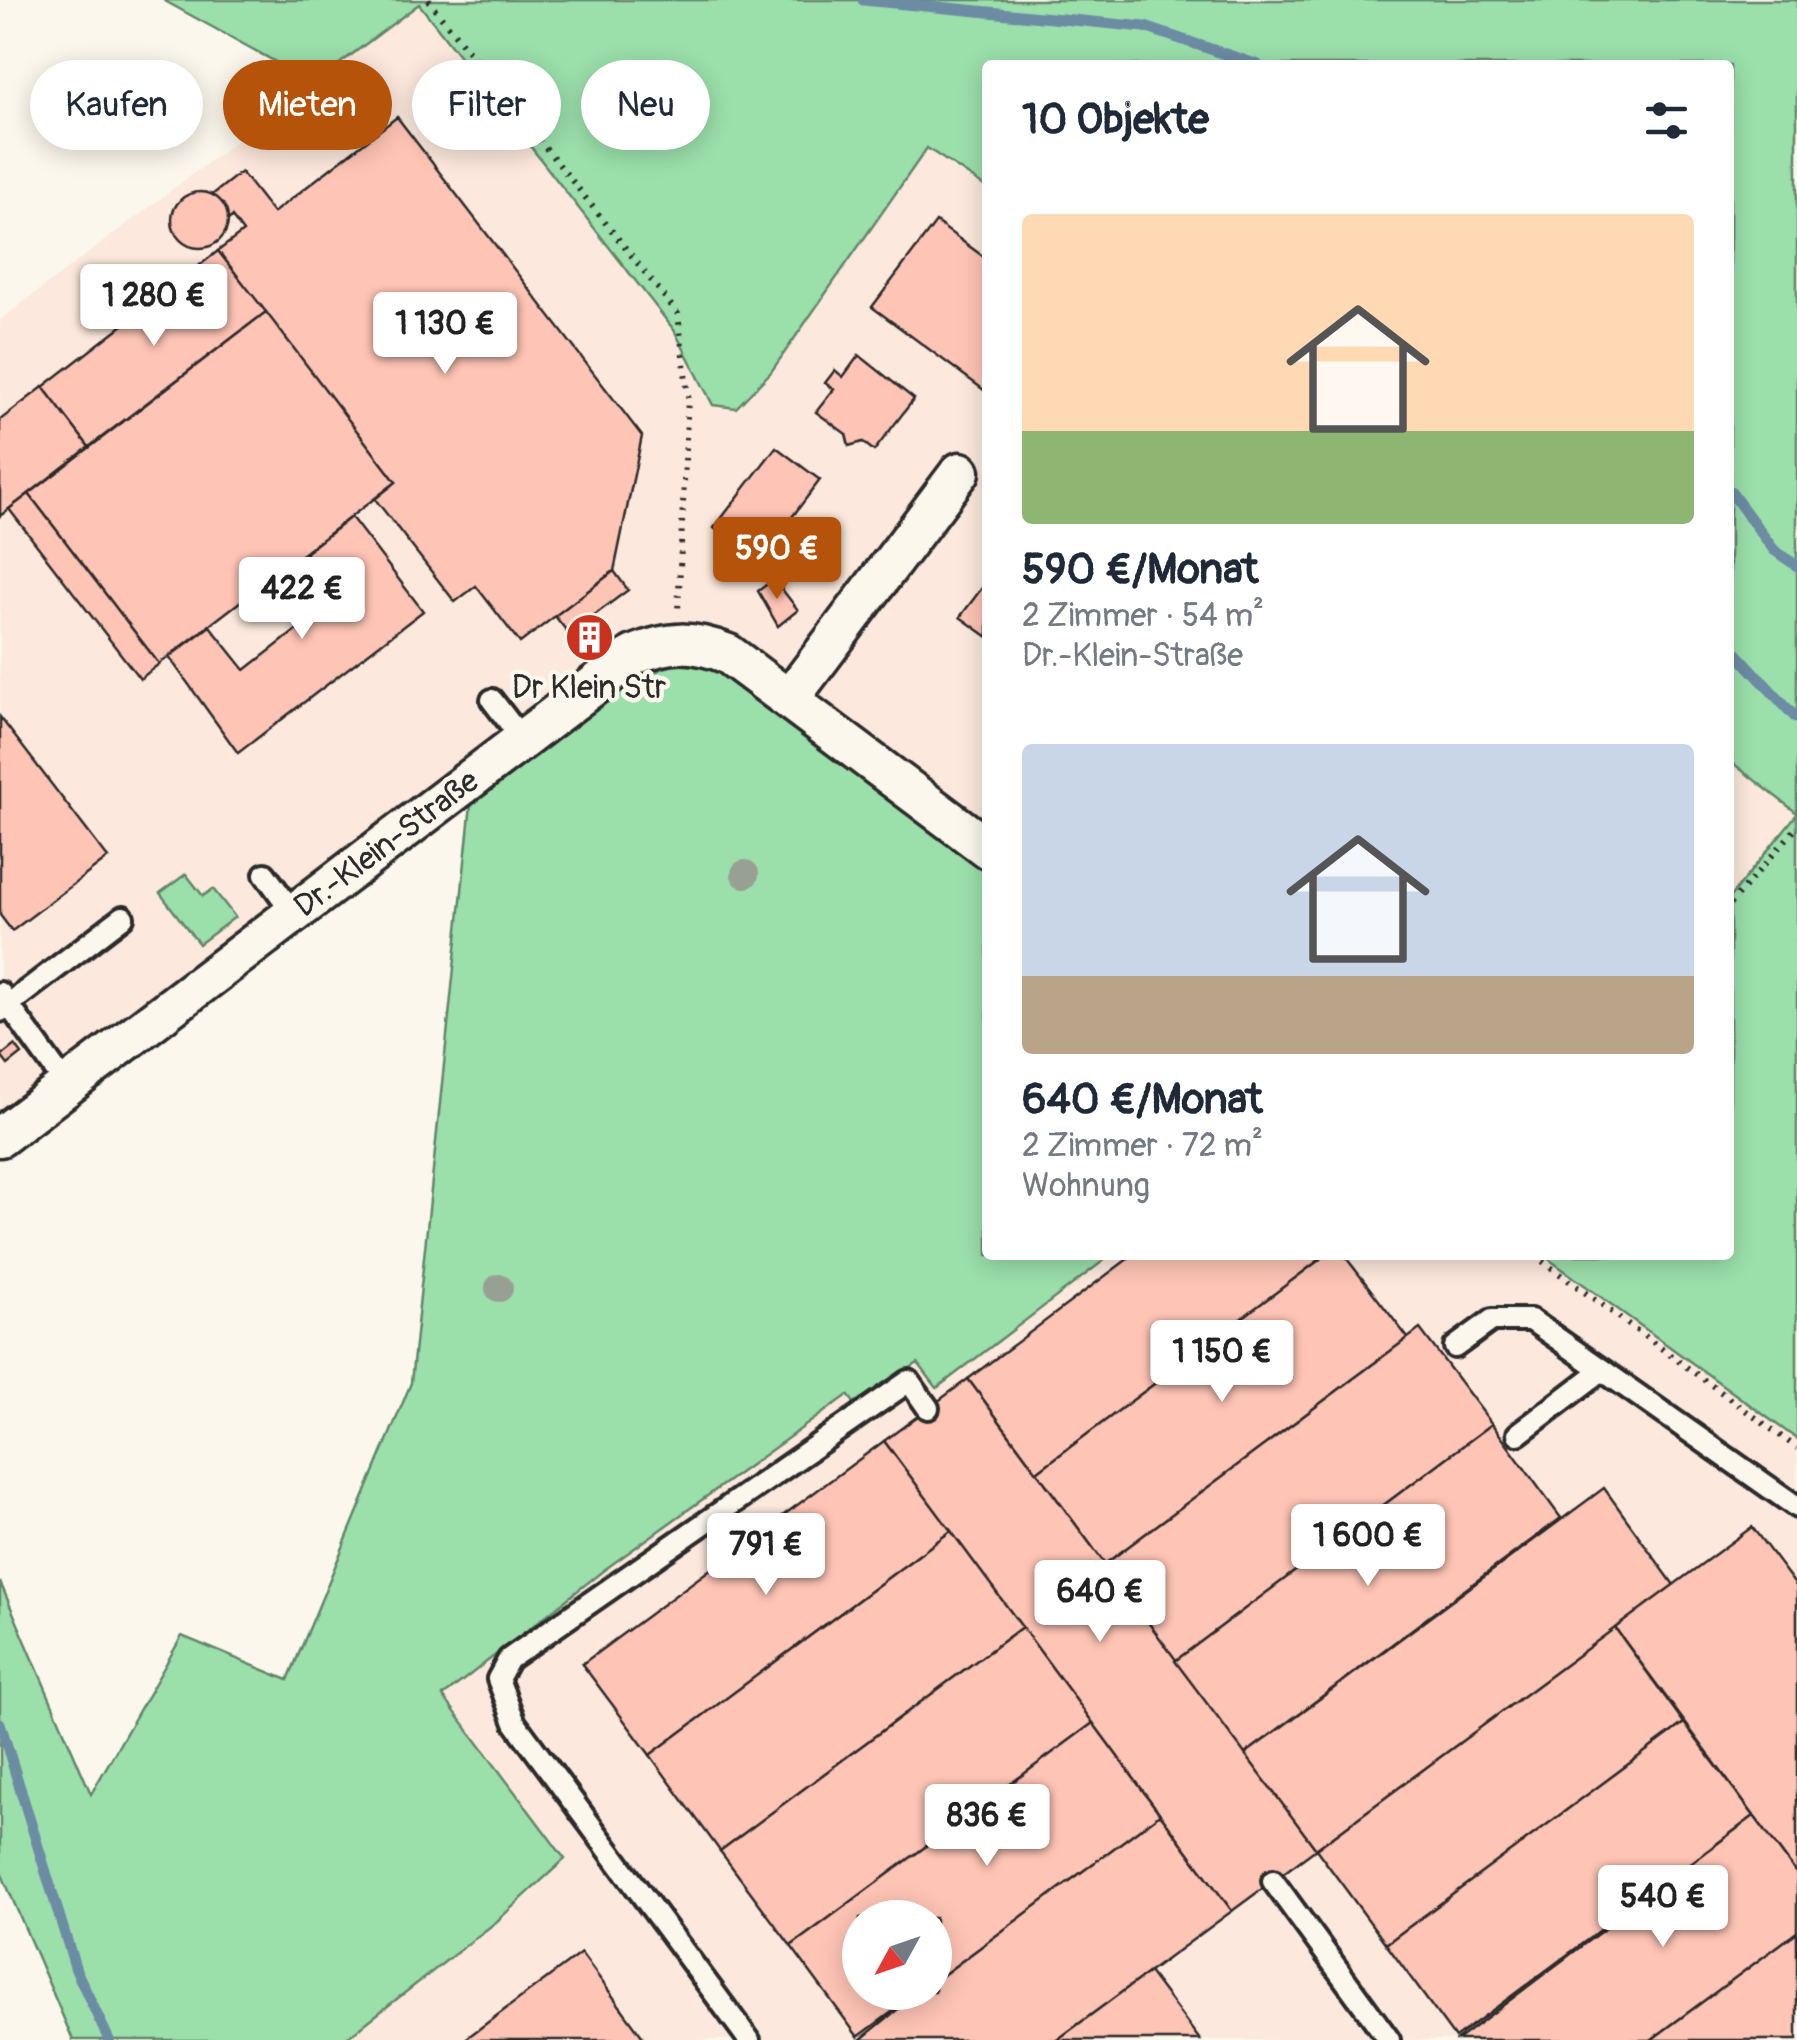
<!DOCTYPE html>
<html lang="de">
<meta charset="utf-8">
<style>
body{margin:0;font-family:Pangolin,sans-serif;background:#f2f2f3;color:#1f2937;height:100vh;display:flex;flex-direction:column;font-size:38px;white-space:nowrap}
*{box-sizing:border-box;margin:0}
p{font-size:32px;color:#747a83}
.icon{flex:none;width:55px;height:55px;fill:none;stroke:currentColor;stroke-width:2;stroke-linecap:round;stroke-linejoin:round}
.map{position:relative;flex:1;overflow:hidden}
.panel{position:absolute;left:982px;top:60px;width:752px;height:1200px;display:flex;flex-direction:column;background:#fff;border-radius:10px;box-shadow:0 5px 25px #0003}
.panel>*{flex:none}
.hud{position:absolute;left:30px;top:60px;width:802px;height:90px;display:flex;gap:20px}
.needle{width:65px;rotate:230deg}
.tools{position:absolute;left:842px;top:1900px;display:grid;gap:20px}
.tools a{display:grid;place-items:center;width:110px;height:110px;border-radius:50%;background:#fff;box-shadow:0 5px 25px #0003;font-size:50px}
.price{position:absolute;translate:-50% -85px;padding:0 22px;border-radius:10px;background:#fff;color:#222;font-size:32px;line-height:65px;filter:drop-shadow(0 2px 5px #0008)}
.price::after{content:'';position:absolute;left:50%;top:60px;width:30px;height:22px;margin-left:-15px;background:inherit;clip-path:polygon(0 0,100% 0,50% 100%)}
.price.active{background:#b45309;color:#fff}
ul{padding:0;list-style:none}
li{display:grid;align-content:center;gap:20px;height:530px;padding:0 40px}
li span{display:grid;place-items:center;height:310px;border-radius:10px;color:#555}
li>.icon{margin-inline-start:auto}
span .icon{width:180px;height:180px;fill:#fffc;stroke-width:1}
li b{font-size:42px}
h2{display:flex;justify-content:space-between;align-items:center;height:120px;padding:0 40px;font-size:42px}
.chip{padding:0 35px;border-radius:45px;background:#fff;box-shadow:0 5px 25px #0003;font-size:35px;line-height:90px}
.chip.active{background:#b45309;color:#fff}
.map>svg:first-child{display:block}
</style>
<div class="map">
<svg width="1797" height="2040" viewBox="0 0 1797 2040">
<rect width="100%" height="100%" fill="#fbf7ec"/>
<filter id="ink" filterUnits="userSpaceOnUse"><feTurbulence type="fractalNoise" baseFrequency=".01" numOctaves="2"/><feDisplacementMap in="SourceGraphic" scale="20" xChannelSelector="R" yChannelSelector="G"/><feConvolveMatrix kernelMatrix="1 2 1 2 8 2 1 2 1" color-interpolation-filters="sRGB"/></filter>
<g filter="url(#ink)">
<g fill="#fce8dc" fill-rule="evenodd">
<polygon points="419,3 674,330 713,405 771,372 928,148 987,188 987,835 721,631 680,621 628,637 0,1115 0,320"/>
<polygon points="1730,761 1797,813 1730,897"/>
<path d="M1043,1255H1543L1797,1439V2040H344L532,1892L443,1697L604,1570ZM860,1918H935V1992H860Z"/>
</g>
<g fill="#9bdfab" stroke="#63856b" stroke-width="2.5">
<polygon points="163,0 1797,0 1797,813 1730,761 1730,65 988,65 987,188 927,148 771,372 736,408 713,405 674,330 419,4 314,83"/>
<polygon points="677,663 725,671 987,869 988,1255 1111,1255 937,1388 918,1363 855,1404 848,1395 604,1570 443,1696 565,1859 496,1922 344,2040 73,2040 0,1870 0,1582 91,1794 182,1636 288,1680 411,1383 471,804 638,678"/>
<polygon points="1797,814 1797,1439 1543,1255 1730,1255 1730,897"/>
<polygon points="186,874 203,896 213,889 235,917 199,944 160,893"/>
</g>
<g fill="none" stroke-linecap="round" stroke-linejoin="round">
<g stroke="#6c8ca4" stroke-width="11">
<polyline points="863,0 1145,27 1258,65"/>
<polyline points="1730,491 1774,550 1797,566"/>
<polyline points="1730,646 1795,717"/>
<polyline points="0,1723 76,1970 109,2040"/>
</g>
</g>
<g fill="#fec4b5" stroke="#2b2b2b" stroke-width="2.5">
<polygon points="397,117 642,436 614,571 520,643 476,586 455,602 375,499 396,482 218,251 243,232 232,217 228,220 222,203 212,195 241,172 273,213"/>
<circle cx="200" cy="220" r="28"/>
<polygon points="936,222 988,260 988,393 872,307"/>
<polygon points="218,251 266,312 89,447 43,387"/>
<polygon points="266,312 396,482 159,664 29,494"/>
<polygon points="859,355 914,399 874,451 863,442 849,446 846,434 816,412 834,389 825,383 835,370 843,377"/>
<polygon points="43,387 89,447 0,516 0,420"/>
<polygon points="776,447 820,480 758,562 714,528"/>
<polygon points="29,494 159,664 140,679 9,509"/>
<polygon points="351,517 423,611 238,753 169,657 210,626 245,670 339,597 305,553"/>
<polygon points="614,571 628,590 569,634 555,616"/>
<polygon points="774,579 798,610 778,626 758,591"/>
<polygon points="988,580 988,637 960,617"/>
<polygon points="592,627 599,636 587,646 579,637"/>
<polygon points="0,717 108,858 12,931 0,915"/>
<polygon points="15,1045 22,1054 8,1065 1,1056"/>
<polygon points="1133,1255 1326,1255 1037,1472 968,1379"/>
<polygon points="1326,1255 1344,1255 1408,1338 1105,1564 1037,1472"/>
<polygon points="1420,1329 1492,1424 1175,1661 1105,1564"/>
<polygon points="968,1379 1316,1849 1232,1911 884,1441"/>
<polygon points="1492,1424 1561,1518 1245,1754 1175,1661"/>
<polygon points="884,1441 951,1531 650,1755 582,1664"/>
<polygon points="1604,1488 1674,1585 1316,1849 1245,1754"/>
<polygon points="1752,1527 1797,1587 1797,1874 1615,1628"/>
<polygon points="951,1531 1022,1627 720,1851 650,1755"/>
<polygon points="1022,1627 1093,1723 791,1946 720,1851"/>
<polygon points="1615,1628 1684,1723 1386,1944 1316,1849"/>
<polygon points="1093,1723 1160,1814 935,1981 935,1918 860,1918 860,1992 919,1992 858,2037 791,1946"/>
<polygon points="1684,1723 1754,1816 1455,2038 1386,1944"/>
<polygon points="1160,1814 1232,1911 1057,2040 860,2040 919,1992 935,1992 935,1981"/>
<polygon points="1754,1816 1797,1874 1797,1932 1651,2040 1457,2040"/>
<polygon points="1797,1932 1797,2040 1651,2040"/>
<polygon points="581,1953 645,2040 464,2040"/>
<polygon points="1149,1972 1200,2040 1057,2040"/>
</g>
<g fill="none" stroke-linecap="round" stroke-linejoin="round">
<defs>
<g id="lane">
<polyline points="492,700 522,739"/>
<polyline points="265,874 294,914"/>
<polyline points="0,993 67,1086"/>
<polyline points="0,1011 123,917"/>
<polyline points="1455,1347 1492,1320 1531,1320 1797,1507"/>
<polyline points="1518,1434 1602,1370"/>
<polyline points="1273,1881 1389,2040"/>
<polyline points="749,2040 515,1723 498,1679 509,1659 909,1381 928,1408"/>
</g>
<g id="street">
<polyline points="790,698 960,472"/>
<path d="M0,1137L634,655C670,640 692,640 728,654L988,849"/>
</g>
</defs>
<use href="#lane" stroke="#2b2b2b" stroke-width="28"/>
<use href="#street" stroke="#2b2b2b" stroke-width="45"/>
<g stroke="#2b2b2b" stroke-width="6" stroke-dasharray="2.5 8" stroke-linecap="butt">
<polyline points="428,0 678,314 688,396 678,611"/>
<polyline points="1730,904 1797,827"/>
<polyline points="1534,1255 1797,1448"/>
</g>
<use href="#lane" stroke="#fbf7ec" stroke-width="20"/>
<use href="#street" stroke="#fbf7ec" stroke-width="38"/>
</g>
<g fill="#98a093">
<circle cx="745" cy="874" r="14"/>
<circle cx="499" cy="1288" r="14"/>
</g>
</g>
<defs>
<symbol id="building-disc" viewBox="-11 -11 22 22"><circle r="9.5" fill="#c8321e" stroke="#fbf7ec"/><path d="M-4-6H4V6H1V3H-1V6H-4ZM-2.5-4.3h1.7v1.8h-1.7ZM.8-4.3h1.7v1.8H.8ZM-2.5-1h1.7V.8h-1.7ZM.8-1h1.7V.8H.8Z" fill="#fff"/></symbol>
</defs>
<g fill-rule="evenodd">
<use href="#building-disc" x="562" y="610" width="55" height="55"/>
</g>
<g text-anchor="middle" stroke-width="9" stroke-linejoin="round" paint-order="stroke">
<g font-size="32" fill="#2b2b2b" stroke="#fbf7ec">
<text x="589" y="698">Dr Klein Str</text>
</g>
<g font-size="32" fill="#2b2b2b" stroke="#fbf7ec">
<text transform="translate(386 843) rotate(-37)" y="11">Dr.-Klein-Straße</text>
</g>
</g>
</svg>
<div class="tools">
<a><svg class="needle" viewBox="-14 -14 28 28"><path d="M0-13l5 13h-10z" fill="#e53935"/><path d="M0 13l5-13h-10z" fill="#747a83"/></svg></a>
</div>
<b class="price" style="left:154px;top:349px">1 280 €</b>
<b class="price" style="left:445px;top:377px">1 130 €</b>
<b class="price active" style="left:777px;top:602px">590 €</b>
<b class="price" style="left:302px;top:642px">422 €</b>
<b class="price" style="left:1222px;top:1405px">1 150 €</b>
<b class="price" style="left:1368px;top:1589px">1 600 €</b>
<b class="price" style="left:766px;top:1598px">791 €</b>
<b class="price" style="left:1100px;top:1645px">640 €</b>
<b class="price" style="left:987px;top:1869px">836 €</b>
<b class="price" style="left:1663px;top:1950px">540 €</b>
<div class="hud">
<a class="chip">Kaufen</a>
<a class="chip active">Mieten</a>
<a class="chip">Filter</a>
<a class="chip">Neu</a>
</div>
<section class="panel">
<h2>10 Objekte<svg class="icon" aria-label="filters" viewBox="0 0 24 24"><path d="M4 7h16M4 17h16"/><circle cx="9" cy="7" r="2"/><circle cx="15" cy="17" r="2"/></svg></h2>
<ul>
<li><span style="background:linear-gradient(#ffd9b3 70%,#8fb573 0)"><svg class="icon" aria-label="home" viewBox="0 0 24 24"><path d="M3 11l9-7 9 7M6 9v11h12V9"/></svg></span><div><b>590 €/Monat</b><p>2 Zimmer · 54 m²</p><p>Dr.-Klein-Straße</p></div></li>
<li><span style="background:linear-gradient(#c9d6e8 75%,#b9a48a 0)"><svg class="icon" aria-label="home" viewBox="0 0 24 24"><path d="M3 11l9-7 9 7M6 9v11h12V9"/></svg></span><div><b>640 €/Monat</b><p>2 Zimmer · 72 m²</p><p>Wohnung</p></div></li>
</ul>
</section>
</div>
